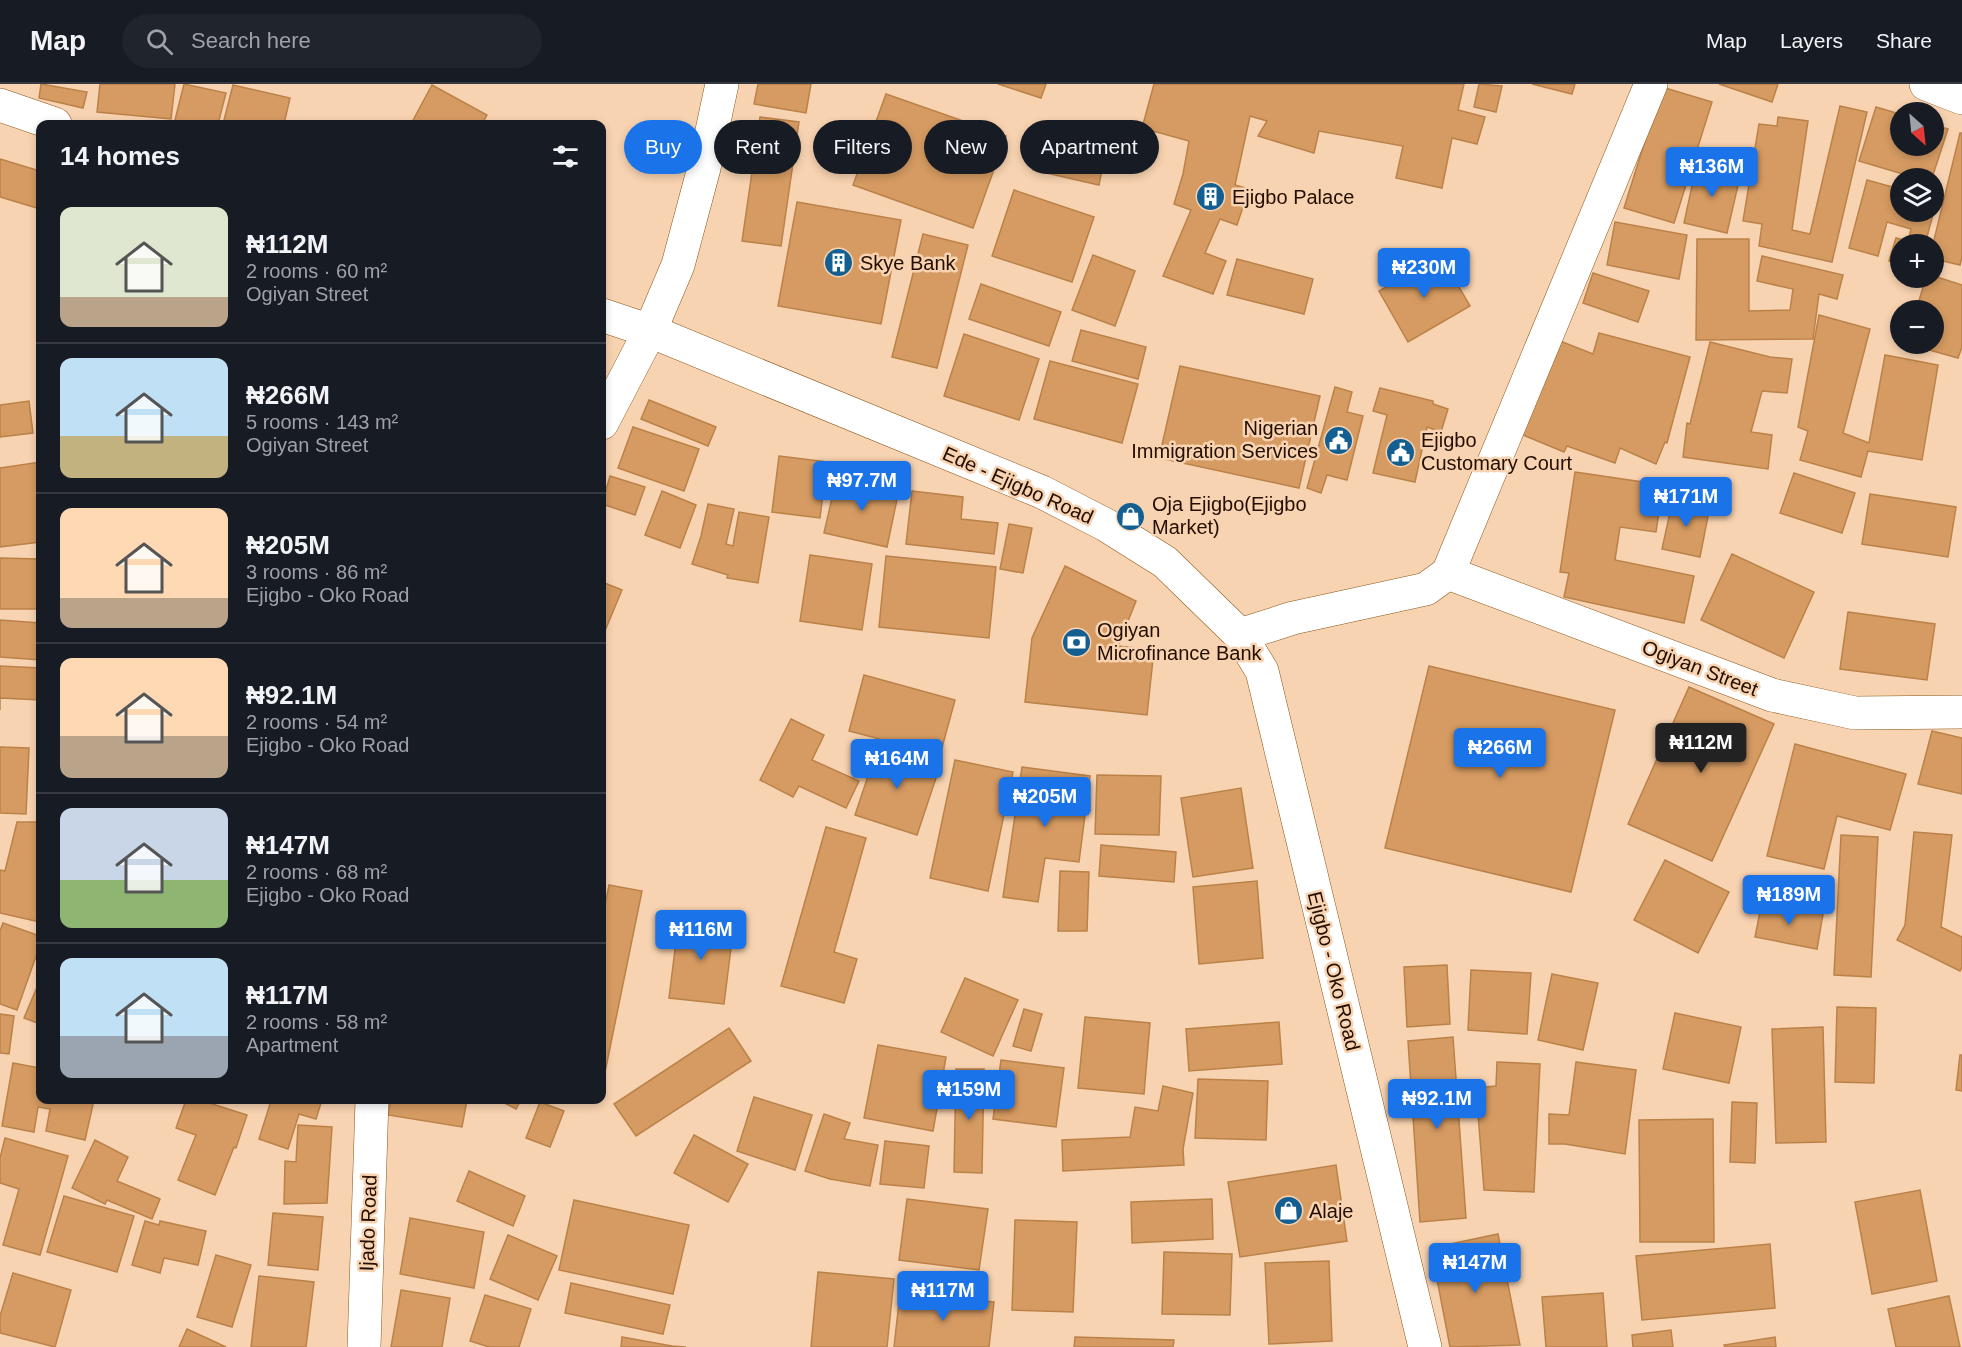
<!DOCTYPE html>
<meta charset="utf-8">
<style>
body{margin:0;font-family:Arial,sans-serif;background:#20242c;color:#f1f3f6;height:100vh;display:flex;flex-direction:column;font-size:22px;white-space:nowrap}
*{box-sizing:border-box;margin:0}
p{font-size:20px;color:#9ea1a6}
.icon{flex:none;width:33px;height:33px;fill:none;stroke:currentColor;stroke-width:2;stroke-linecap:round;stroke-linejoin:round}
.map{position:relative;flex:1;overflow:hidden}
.panel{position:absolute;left:36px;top:36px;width:570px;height:984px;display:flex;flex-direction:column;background:#171b24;border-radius:12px;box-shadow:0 3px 9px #0003}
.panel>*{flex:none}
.guide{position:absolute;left:624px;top:36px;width:570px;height:54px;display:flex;gap:12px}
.needle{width:39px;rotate:153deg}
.controls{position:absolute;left:1890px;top:18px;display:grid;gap:12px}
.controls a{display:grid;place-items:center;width:54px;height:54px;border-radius:50%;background:#171b24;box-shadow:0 3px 9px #0003;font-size:30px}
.price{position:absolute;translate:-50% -51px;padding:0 14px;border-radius:6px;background:#1a73e8;color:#fff;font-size:20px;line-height:39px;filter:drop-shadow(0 2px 3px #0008)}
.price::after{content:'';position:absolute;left:50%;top:36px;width:18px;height:14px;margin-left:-9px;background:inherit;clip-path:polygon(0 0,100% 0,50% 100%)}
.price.on{background:#222;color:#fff}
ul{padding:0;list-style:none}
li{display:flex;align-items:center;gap:18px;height:150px;padding:0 24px}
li+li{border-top:2px solid #363941}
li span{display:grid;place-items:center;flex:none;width:168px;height:120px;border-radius:12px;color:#555}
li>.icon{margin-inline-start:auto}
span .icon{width:72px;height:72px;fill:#fffc;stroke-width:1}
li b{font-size:26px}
h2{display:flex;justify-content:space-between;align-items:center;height:72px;padding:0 24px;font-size:26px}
.tag{padding:0 21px;border-radius:27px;background:#171b24;box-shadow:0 3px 9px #0003;font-size:21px;line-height:54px}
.tag.on{background:#1a73e8;color:#fff}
header{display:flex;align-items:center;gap:36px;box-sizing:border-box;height:84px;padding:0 30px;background:#171b24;border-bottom:2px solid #363941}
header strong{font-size:28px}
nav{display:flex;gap:33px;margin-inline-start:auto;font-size:21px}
.search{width:420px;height:54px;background:#20242c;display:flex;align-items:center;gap:15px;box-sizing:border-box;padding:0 21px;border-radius:33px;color:#9ea1a6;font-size:22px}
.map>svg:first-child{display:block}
</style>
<header>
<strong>Map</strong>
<div class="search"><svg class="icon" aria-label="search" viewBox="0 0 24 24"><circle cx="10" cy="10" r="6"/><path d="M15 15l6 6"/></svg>Search here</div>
<nav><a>Map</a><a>Layers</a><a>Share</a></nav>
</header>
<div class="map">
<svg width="1962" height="1263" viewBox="0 0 1962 1263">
<rect width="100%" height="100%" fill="#f8d3b1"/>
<g fill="#d69b62" stroke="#ba8249" stroke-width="1.5">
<polygon points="41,0 87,8 83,24 39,14"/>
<polygon points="100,0 175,0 171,35 97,28"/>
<polygon points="184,0 226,9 218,40 174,40"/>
<polygon points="758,0 811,0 806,29 754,20"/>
<polygon points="998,0 1046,0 1041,14"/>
<polygon points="1154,0 1464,0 1458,26 1485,33 1477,60 1452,54 1442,104 1396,94 1403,62 1319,47 1314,69 1258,52 1267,37 1250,32 1235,101 1249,105 1237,141 1220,135 1205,169 1226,177 1213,210 1163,192 1191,126 1174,120 1183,90 1189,57 1142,44"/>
<polygon points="1479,0 1502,2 1496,28 1474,23"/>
<polygon points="1532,0 1575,0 1572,10"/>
<polygon points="1719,0 1778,0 1772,18"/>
<polygon points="233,1 290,14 284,40 223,40"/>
<polygon points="432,1 487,31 482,40 411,40"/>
<polygon points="1662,3 1712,18 1674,139 1624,124"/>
<polygon points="886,10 1006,52 973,144 853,101"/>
<polygon points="1840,22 1867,28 1832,178 1759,162 1762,140 1743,137 1759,40 1777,42 1778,33 1808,37 1792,146 1810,150"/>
<polygon points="1876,23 1900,30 1900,62 1934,62 1934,41 1948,45 1932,94 1916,94 1859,77"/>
<polygon points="760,33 799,38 781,162 742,157"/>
<polygon points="1960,49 1962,49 1962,173 1960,181 1934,175 1933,160"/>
<polygon points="1037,67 1103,81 1099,101 1033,86"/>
<polygon points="0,75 40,87 40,125 0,113"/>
<polygon points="1697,79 1741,88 1727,149 1684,139"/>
<polygon points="1867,96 1900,105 1900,128 1934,128 1934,115 1937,116 1925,160 1900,160 1900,180 1889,177 1896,154 1908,157 1911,145 1887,138 1878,172 1849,164"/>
<polygon points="1014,106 1094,133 1072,198 992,172"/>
<polygon points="797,118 901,136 881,240 778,222"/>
<polygon points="1615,138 1687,151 1679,195 1607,181"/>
<polygon points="923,150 968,161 937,284 892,273"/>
<polygon points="1697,155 1749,155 1749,227 1790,226 1793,205 1757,197 1762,172 1843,191 1837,215 1819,210 1813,255 1696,256"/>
<polygon points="1093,171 1135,187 1115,242 1072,226"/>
<polygon points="1441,172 1470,222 1408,258 1379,207"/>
<polygon points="1237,175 1313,195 1304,230 1227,211"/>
<polygon points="1593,189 1649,207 1638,238 1583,219"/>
<polygon points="1934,192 1962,201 1962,263 1958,274 1908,260 1934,260 1934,226 1916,226 1926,194"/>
<polygon points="981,200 1061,228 1049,262 969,235"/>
<polygon points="1819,231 1870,245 1843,349 1869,359 1885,271 1938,281 1922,376 1868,367 1861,393 1800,376 1808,347 1798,343"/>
<polygon points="1081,246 1146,263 1138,295 1072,277"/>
<polygon points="1599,249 1690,273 1667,359 1665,358 1656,380 1620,364 1615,379 1567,362 1564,368 1516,348 1555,255 1593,270"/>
<polygon points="964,250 1039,275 1019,336 944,312"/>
<polygon points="1710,258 1770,273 1792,275 1787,309 1762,307 1751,348 1772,351 1768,385 1683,373 1687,339 1690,340"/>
<polygon points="1050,277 1138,300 1122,359 1034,335"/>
<polygon points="1180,282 1320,312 1299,404 1159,374"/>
<polygon points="1335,303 1352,308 1347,328 1363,332 1347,396 1327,391 1321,409 1307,404"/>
<polygon points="1380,304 1433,317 1433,320 1448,325 1441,348 1427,343 1415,398 1373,389 1387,331 1373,327"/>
<polygon points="649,316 716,343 708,362 641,335"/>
<polygon points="29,317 33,349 0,353 0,321"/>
<polygon points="633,343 699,365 684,407 618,384"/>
<polygon points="779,372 827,378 820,434 772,428"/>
<polygon points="40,378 40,458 0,463 0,384"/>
<polygon points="1575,388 1663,401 1656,448 1620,443 1615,476 1694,492 1684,539 1564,513 1569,489 1560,488"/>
<polygon points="1794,389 1855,409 1842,449 1780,429"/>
<polygon points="610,392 645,403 635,431 602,420"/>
<polygon points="837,392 899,406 887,463 824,449"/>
<polygon points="662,407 696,421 680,464 645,451"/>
<polygon points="912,407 963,413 961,435 998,439 994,470 906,460"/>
<polygon points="1870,410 1956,423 1948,473 1862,460"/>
<polygon points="1673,415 1710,422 1700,473 1662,465"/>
<polygon points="708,420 734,425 726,460 733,462 739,428 769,433 758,499 727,494 728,491 692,480 701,452"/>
<polygon points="1009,440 1032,444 1023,489 1000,485"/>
<polygon points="1732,470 1814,508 1784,574 1701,536"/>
<polygon points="810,471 872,480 862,546 800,537"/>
<polygon points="886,472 996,483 989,554 879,543"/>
<polygon points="0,474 40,475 40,525 0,525"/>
<polygon points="1065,482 1136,517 1118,562 1154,566 1147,631 1025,618 1032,554"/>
<polygon points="602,498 622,506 602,554"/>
<polygon points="1848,528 1935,540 1927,596 1840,585"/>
<polygon points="0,536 40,539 40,576 0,573"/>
<polygon points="0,582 40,584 40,616 0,614 0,626"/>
<polygon points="1429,582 1615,626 1571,808 1385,764"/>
<polygon points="864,591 955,616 940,671 849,647"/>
<polygon points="1689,603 1774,640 1712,777 1628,740"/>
<polygon points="791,635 824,651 812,676 859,697 846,724 799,702 793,713 760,696"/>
<polygon points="1932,647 1962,654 1962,710 1918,700"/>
<polygon points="1795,660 1906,690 1890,746 1837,732 1824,785 1767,772"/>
<polygon points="878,662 940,682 917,751 855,731"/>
<polygon points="0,663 29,664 26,730 0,729"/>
<polygon points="955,676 1013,688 988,807 930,794"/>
<polygon points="1022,683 1090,692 1079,778 1045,774 1038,818 1003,813"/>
<polygon points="1097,691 1161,692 1159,751 1095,750"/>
<polygon points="1241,704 1253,784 1193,793 1181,714"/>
<polygon points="17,738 40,738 40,838 0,829 0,786 5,787"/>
<polygon points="826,743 866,754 834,868 857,875 844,919 781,902"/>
<polygon points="1914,748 1952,751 1941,843 1962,853 1962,883 1960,887 1897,856 1905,841"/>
<polygon points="1841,751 1878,753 1871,893 1834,891"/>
<polygon points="1101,761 1176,768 1174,798 1099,792"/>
<polygon points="1665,776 1729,808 1698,869 1634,836"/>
<polygon points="1060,787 1089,788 1087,847 1058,847"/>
<polygon points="1257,797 1263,874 1199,880 1193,803"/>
<polygon points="609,801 642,807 603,998 602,998 602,836"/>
<polygon points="1762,818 1823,830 1817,865 1755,853"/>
<polygon points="679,833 734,840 724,920 669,914"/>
<polygon points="3,839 40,852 40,861 17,926 0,920 0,847"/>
<polygon points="1447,881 1450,940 1407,943 1404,883"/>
<polygon points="1471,886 1531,889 1527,950 1468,946"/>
<polygon points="1552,890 1598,899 1583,966 1538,956"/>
<polygon points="965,894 1018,916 993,972 941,948"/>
<polygon points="40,896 40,940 24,934"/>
<polygon points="1837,923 1876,924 1874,999 1835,998"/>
<polygon points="1024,925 1042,930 1031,967 1013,962"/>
<polygon points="1675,929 1741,943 1729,999 1663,985"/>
<polygon points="0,930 14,932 9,970 0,969"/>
<polygon points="1085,933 1150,939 1144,1010 1078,1004"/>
<polygon points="1279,938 1282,980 1189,987 1186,945"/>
<polygon points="1823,943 1826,1058 1776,1059 1772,945"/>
<polygon points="729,944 751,977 636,1052 614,1020"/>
<polygon points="1453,953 1466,1134 1420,1138 1408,957"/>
<polygon points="878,961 946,973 933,1047 864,1034"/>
<polygon points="1960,971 1962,971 1962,1007 1956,1006"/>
<polygon points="1001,976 1064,984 1056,1043 993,1035"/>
<polygon points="1497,978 1540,980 1534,1108 1484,1106 1476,1004 1496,1002"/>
<polygon points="1576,978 1636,986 1625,1070 1565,1060 1549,1060 1549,1030 1569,1031"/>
<polygon points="13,979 40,984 40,1016 94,1016 85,1056 46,1047 50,1025 38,1023 34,1048 2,1042"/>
<polygon points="956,985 984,985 982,1089 954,1088"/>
<polygon points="1198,995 1268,997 1266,1056 1195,1054"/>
<polygon points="1163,1002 1193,1009 1183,1065 1184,1081 1063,1087 1062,1056 1130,1053 1135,1023 1158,1027"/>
<polygon points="754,1013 812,1031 795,1086 737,1067"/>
<polygon points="186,1016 200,1016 247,1031 236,1064 234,1063 215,1111 178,1096 196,1051 176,1044"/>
<polygon points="270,1016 322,1016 316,1035 299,1030 288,1065 259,1055 270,1020 268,1019"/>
<polygon points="391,1016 467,1016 462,1043 388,1031"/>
<polygon points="499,1016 521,1016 516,1025"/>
<polygon points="540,1018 564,1027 550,1063 526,1054"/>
<polygon points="1732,1018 1757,1019 1755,1079 1730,1078"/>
<polygon points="824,1030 850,1039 844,1055 878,1061 870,1102 830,1095 805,1087"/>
<polygon points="1713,1035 1714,1158 1640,1158 1639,1036"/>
<polygon points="298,1041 332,1043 327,1119 284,1120 285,1077 296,1078"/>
<polygon points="694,1051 748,1080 728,1118 674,1089"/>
<polygon points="5,1054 68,1072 40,1171 3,1161 19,1105 0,1099 0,1074"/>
<polygon points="95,1056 128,1073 117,1097 160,1115 152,1135 107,1116 105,1120 72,1104"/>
<polygon points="885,1057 929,1062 924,1104 880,1100"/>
<polygon points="1336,1081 1347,1157 1240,1173 1228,1098"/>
<polygon points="469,1087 525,1112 513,1142 457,1117"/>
<polygon points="1920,1106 1937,1197 1872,1210 1855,1118"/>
<polygon points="64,1112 134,1132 117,1188 47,1168"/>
<polygon points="907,1115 988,1125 979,1186 899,1176"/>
<polygon points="1212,1115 1213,1155 1132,1159 1131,1118"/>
<polygon points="574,1116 689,1141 673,1210 559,1186"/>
<polygon points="273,1129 323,1133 318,1186 268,1181"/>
<polygon points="410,1134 484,1148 474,1204 400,1190"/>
<polygon points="1015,1136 1077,1138 1073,1228 1012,1226"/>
<polygon points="145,1137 159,1141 160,1137 206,1147 198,1181 164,1174 160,1189 132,1181"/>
<polygon points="1498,1150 1520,1261 1450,1263 1431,1164"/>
<polygon points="508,1151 557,1172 538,1216 490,1195"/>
<polygon points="1770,1160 1775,1224 1642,1236 1636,1172"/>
<polygon points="1164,1168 1232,1170 1230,1231 1162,1230"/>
<polygon points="216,1171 251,1181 232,1243 197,1233"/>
<polygon points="1329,1177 1332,1257 1269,1260 1265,1179"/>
<polygon points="818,1188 894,1195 887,1263 811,1263"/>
<polygon points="13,1189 71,1206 55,1263 0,1249 0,1232"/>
<polygon points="259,1192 314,1198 306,1263 251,1263"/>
<polygon points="571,1199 670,1221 663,1250 565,1229"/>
<polygon points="401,1206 450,1214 442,1263 391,1263"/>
<polygon points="900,1209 994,1218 989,1263 894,1263"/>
<polygon points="1603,1209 1607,1263 1546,1263 1542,1213"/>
<polygon points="485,1211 531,1225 519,1263 489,1263 470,1257"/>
<polygon points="1949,1212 1960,1263 1896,1263 1888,1225"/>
<polygon points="187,1245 226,1263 179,1263"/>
<polygon points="1671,1246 1673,1263 1633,1263 1632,1251"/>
<polygon points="622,1253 672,1262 686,1263 621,1263"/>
<polygon points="1075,1253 1174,1256 1173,1263 1074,1263"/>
<polygon points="1775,1253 1776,1263 1725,1263 1724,1261"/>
</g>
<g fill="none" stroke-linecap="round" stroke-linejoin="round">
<defs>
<g id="minor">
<polyline points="1926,0 1962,14"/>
<polyline points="602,339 650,247"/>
<polyline points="1448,489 1772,611 1855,629 1962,628"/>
<polyline points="364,1263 372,1016"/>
</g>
<g id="major">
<polyline points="0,21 55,40"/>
<polyline points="602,231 650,247 1042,408 1106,441 1165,478 1240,551 1262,587 1425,1263"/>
<polyline points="650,247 678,181 704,84 722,0"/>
<polyline points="1240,551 1293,534 1426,505 1448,489 1651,0"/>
</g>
</defs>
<use href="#minor" stroke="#8c5719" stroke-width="34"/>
<use href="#major" stroke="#8c5719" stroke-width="34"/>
<use href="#minor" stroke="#fff" stroke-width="33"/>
<use href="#major" stroke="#fff" stroke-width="33"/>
</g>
<defs>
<symbol id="building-disc" viewBox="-11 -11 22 22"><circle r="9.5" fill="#145f92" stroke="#f8d3b1"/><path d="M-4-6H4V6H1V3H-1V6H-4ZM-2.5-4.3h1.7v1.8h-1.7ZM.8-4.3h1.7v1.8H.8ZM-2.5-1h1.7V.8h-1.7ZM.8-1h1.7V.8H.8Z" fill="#fff"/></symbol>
<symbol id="civic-disc" viewBox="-11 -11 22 22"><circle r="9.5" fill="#145f92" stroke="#f8d3b1"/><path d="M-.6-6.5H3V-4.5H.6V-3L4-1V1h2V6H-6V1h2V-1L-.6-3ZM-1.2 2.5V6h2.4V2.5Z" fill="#fff"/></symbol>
<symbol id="shop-disc" viewBox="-11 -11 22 22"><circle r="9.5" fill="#145f92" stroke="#f8d3b1"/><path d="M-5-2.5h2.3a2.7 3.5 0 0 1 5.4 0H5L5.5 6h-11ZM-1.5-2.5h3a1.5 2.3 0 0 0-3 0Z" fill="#fff"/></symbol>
<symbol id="bank-disc" viewBox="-11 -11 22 22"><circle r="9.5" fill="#145f92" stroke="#f8d3b1"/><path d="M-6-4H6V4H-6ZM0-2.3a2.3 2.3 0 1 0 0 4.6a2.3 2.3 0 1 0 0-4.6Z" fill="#fff"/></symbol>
</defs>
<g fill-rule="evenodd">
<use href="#building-disc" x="1194" y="96" width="33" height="33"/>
<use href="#building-disc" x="822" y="162" width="33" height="33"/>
<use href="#civic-disc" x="1322" y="340" width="33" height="33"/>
<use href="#civic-disc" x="1384" y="352" width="33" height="33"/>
<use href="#shop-disc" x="1114" y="416" width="33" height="33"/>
<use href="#bank-disc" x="1060" y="542" width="33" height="33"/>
<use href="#shop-disc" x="1272" y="1110" width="33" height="33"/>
</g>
<g text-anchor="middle" stroke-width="5" stroke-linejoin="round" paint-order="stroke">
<g font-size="20" fill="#230e00" stroke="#f8d3b1" text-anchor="start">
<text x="1232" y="120">Ejigbo Palace</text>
<text x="860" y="186">Skye Bank</text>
<text x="1318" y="351" text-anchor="end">Nigerian<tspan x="1318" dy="23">Immigration Services</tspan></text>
<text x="1421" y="363">Ejigbo<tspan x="1421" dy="23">Customary Court</tspan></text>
<text x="1152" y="427">Oja Ejigbo(Ejigbo<tspan x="1152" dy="23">Market)</tspan></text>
<text x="1097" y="553">Ogiyan<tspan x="1097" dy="23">Microfinance Bank</tspan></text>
<text x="1309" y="1134">Alaje</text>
</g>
<g font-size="20" fill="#230e00" stroke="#f8d3b1">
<text transform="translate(1018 401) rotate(24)" y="7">Ede - Ejigbo Road</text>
<text transform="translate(1700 584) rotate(21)" y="7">Ogiyan Street</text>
<text transform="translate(1334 887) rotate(76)" y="7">Ejigbo - Oko Road</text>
<text transform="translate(368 1139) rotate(-88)" y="7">Ijado Road</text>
</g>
</g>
</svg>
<div class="controls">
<a><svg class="needle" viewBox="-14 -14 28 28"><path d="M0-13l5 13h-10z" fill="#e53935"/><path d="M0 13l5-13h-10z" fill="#9ea1a6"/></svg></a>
<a><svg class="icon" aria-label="layers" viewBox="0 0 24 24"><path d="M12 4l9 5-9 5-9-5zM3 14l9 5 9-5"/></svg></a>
<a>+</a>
<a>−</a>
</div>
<b class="price" style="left:1712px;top:114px">₦136M</b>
<b class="price" style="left:1424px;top:215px">₦230M</b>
<b class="price" style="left:862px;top:428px">₦97.7M</b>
<b class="price" style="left:1686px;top:444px">₦171M</b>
<b class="price on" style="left:1701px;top:690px">₦112M</b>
<b class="price" style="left:1500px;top:695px">₦266M</b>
<b class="price" style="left:897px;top:706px">₦164M</b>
<b class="price" style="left:1045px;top:744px">₦205M</b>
<b class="price" style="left:1789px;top:842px">₦189M</b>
<b class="price" style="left:701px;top:877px">₦116M</b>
<b class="price" style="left:969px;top:1037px">₦159M</b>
<b class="price" style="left:1437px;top:1046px">₦92.1M</b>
<b class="price" style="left:1475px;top:1210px">₦147M</b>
<b class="price" style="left:943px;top:1238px">₦117M</b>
<div class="guide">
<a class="tag on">Buy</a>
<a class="tag">Rent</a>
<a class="tag">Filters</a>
<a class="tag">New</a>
<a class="tag">Apartment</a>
</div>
<section class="panel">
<h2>14 homes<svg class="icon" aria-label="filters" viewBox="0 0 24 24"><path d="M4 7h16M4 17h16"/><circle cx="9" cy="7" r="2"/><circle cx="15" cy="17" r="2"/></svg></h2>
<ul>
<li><span style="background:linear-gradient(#dfe7d0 75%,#b9a48a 0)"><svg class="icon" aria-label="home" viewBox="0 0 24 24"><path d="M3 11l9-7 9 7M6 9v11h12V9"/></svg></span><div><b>₦112M</b><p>2 rooms · 60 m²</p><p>Ogiyan Street</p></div></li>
<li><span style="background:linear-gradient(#bfe0f5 65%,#c2b280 0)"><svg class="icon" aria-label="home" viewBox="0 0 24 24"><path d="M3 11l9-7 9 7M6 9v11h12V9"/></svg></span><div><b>₦266M</b><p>5 rooms · 143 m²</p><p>Ogiyan Street</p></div></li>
<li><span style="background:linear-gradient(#ffd9b3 75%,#b9a48a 0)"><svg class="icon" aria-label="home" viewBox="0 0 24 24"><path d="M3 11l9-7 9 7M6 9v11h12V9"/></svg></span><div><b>₦205M</b><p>3 rooms · 86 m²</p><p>Ejigbo - Oko Road</p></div></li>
<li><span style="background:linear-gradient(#ffd9b3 65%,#b9a48a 0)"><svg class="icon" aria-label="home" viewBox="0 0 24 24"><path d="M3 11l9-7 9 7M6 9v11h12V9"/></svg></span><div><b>₦92.1M</b><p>2 rooms · 54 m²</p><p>Ejigbo - Oko Road</p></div></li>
<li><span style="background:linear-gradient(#c9d6e8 60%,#8fb573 0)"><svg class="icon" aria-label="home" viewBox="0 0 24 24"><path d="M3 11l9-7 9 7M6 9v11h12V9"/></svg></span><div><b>₦147M</b><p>2 rooms · 68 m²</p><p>Ejigbo - Oko Road</p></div></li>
<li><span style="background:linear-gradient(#bfe0f5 65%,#9aa5b1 0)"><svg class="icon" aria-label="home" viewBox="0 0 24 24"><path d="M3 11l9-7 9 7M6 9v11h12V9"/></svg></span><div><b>₦117M</b><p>2 rooms · 58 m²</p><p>Apartment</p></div></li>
</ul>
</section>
</div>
